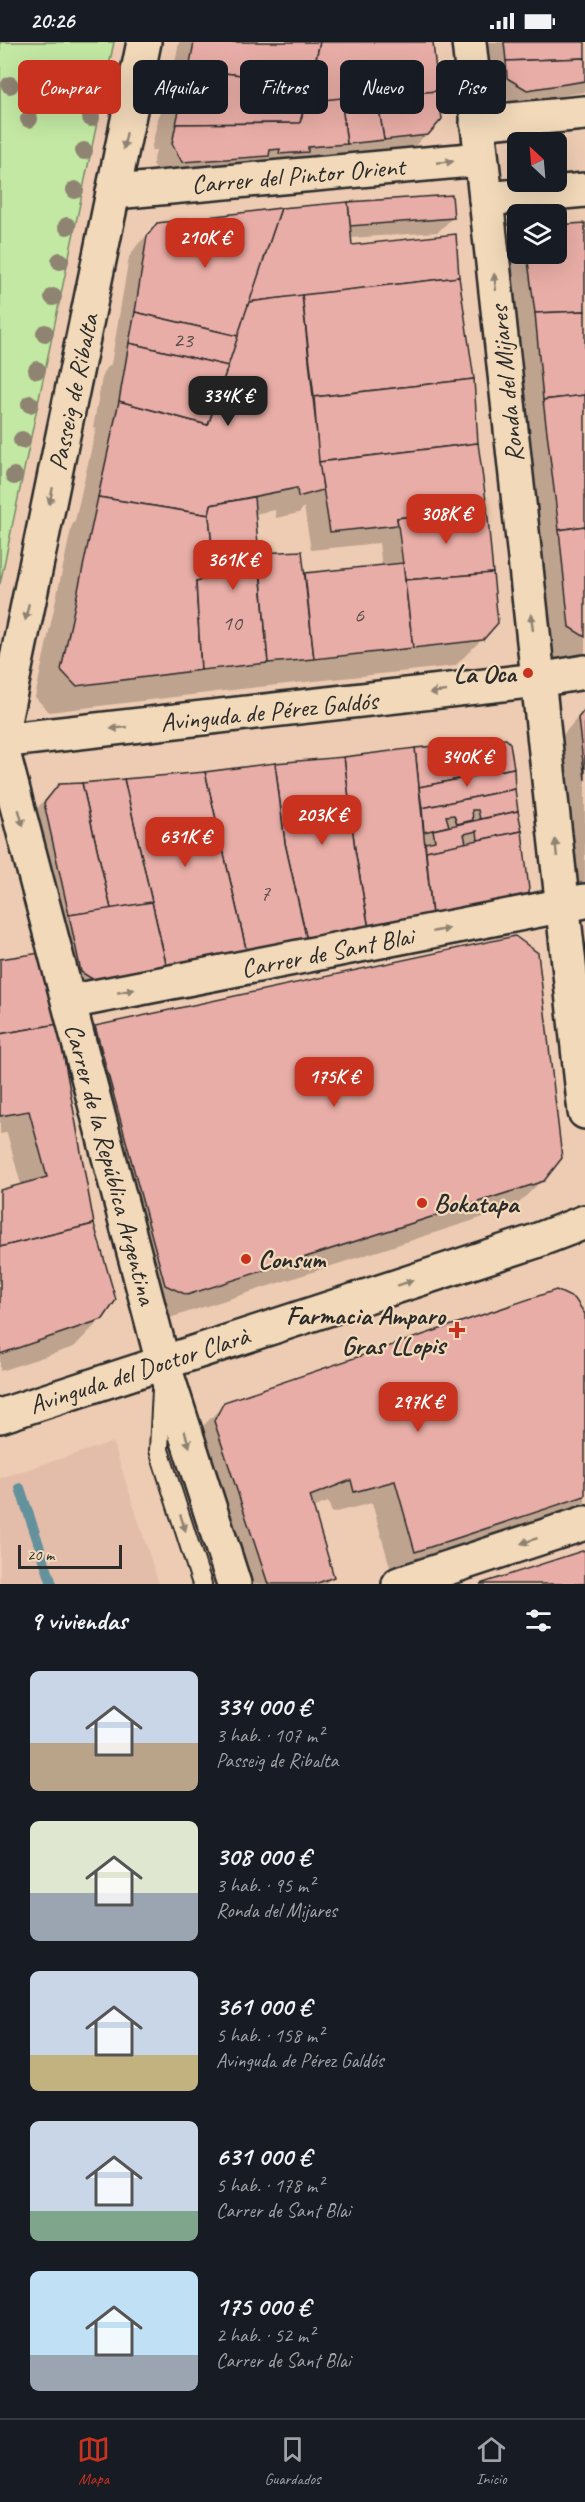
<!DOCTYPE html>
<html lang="es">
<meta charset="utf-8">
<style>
body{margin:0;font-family:Caveat,sans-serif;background:#20242c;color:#f1f3f6;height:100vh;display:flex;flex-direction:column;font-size:22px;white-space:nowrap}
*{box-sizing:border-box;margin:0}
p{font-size:20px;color:#9ea1a6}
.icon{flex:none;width:33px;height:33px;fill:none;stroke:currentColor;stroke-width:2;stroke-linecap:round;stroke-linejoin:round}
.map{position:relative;height:1542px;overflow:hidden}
.side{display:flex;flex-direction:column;background:#171b24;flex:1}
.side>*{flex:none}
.banner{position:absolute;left:18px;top:18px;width:549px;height:54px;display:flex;gap:12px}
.needle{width:39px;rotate:334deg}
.buttons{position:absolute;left:507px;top:90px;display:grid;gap:12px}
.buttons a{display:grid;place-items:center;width:60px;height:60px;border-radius:9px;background:#171b24;box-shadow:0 6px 24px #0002;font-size:30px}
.scale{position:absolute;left:18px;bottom:15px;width:104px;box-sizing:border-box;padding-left:6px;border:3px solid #2b2b2b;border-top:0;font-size:16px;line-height:21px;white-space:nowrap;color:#2b2b2b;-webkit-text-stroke:4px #f1d9b9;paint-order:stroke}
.price{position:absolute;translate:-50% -51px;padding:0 14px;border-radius:12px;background:#c8321e;color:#fff;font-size:20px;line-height:39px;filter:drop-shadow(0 2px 3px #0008)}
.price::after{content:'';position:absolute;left:50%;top:36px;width:18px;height:14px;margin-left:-9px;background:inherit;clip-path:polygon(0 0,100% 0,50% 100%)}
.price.on{background:#222;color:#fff}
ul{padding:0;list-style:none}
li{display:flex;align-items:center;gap:18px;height:150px;padding:0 30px}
li span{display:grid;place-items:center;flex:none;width:168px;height:120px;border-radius:9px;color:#555}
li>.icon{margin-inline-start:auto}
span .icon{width:72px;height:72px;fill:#fffc;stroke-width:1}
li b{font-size:26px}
h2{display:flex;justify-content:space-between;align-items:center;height:72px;padding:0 30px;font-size:26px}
.pill{padding:0 21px;border-radius:9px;background:#171b24;box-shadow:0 6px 24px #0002;font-size:21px;line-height:54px}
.pill.on{background:#c8321e;color:#fff}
.status{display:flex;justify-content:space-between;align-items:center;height:42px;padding:0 30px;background:#171b24;direction:ltr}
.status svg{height:16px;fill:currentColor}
.tabs{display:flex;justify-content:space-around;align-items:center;height:84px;border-top:2px solid #363941;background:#171b24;font-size:16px;color:#9ea1a6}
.tabs a{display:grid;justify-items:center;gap:3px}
.tabs .on{color:#c8321e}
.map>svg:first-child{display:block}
</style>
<div class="status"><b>20:26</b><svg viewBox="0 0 49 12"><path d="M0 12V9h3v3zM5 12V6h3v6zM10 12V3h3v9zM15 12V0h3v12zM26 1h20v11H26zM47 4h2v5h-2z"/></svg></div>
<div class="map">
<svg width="585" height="1542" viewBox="0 0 585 1542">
<rect width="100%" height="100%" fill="#eeccb3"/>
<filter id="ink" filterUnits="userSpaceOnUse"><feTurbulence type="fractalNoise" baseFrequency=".0167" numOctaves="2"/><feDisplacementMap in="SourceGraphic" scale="12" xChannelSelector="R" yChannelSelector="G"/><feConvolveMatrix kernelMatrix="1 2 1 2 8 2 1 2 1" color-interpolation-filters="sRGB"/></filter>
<g filter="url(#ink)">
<polygon fill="#e4bdaa" points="113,1400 159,1542 0,1542 0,1436"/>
<polygon fill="#c2e8a3" stroke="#768a67" stroke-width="1.5" points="0,0 114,0 0,542"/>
<g fill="#0003" fill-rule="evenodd">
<polygon points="179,0 431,0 426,92 412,107 163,139 153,122 156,108 151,108 163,55 170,47"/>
<polygon points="483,0 585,0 585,50 512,61 494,50 493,38 487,38"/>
<path d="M452,176L438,190L350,196V205L457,235L472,337L491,531L482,597L455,624L241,647L49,670L35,655L72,483L75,479L96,386H93L103,330L111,322L129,215L138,202L158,183ZM304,465L311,508L379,501L382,525L303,533L301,511L257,513L254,472L275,468L276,476L299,471ZM399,475L405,523H402L396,476Z"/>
<polygon points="585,183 585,619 559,622 543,612 508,224 518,208 518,212 556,212"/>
<polygon points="585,667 585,860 574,862 556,701"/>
<polygon points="505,698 528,855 70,966 32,771 59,744 205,731"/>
<polygon points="0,918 102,1276 74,1305 0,1329 0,1149 21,1143 7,1091 0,1092"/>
<polygon points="96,985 542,1138 515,1165 160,1279 69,1012"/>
<polygon points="585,1275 585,1468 392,1532 372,1461 332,1471 328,1460 312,1466 333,1534 325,1542 238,1542 192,1403 202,1385 225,1362"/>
</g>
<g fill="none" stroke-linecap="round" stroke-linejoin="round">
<polyline stroke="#63919c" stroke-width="10" points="20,1446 52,1542"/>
</g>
<g fill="#e8ada6" stroke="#2b2b2b" stroke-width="1.5">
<polygon points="194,0 320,0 310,41 189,27"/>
<polygon points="320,0 433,0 438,49 306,60"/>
<polygon points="504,0 585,0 585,16 506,19"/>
<polygon points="585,16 585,39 527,48 507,36 506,19"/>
<polygon points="189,27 310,41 300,81 176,82"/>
<polygon points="438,49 442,77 428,93 384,98 377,54"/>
<polygon points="377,54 384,98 347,102 341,56"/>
<polygon points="341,56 347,102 308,105 308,110 279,112 280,107 270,108 269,114 182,120 172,102 176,82 300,81 306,60"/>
<polygon points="452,153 454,176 350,184 348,160"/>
<polygon points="348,160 352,203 456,192 459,235 249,260 281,166"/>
<polygon points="281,166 238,294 135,270 147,194 157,181"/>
<polygon points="585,181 585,269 535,271 527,212 556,212 556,183"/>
<polygon points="459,235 474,337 314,355 302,253"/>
<polygon points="302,253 323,448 298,455 297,446 211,463 209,473 98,455 119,359 208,383 249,260"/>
<polygon points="585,269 585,353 543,358 535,271"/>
<polygon points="135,270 238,294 228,324 129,301"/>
<polygon points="129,301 228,324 208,383 119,359"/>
<polygon points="474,337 478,401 319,420 314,355"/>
<polygon points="585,353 585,484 559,488 543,358"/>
<polygon points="478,401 487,466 397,476 398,483 330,490 319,420"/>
<polygon points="98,455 209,473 215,535 196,539 201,628 76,644 61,628"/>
<polygon points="254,455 268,621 201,628 196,539 215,535 209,473 211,463"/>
<polygon points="487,466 493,531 405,538 397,476"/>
<polygon points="585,484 585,595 569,585 559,488"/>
<polygon points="302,509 314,617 268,621 259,511"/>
<polygon points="403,521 413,606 314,617 305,531"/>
<polygon points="493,531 498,581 483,598 413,606 405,538"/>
<polygon points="585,667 585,738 578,676"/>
<polygon points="506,697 510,701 514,726 419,745 415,706"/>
<polygon points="415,706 432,873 369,887 355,808 344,715"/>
<polygon points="344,715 355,808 369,887 307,899 285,801 275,721"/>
<polygon points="275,721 285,801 307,899 247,911 205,730"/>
<polygon points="514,726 515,747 422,766 419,745"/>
<polygon points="205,730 247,911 167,926 124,737"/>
<polygon points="124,737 152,860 111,867 82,741"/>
<polygon points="82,741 111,867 69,873 44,761 59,742"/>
<polygon points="515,747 518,769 480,777 478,768 472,768 473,778 457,782 454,773 446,774 449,784 424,790 422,766"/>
<polygon points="518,769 522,789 478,798 477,789 464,792 466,801 426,809 425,801 435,799 433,788"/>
<polygon points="522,789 530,856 432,873 426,809"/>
<polygon points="152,860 167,926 97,940 81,930 69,873"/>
<polygon points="515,894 538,911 562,1116 544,1139 187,1253 165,1243 95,984"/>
<polygon points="40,911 58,982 0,992 0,917"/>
<polygon points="58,982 94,1182 0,1205 0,1148 47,1135 29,1069 0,1074 0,992"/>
<polygon points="94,1182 116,1258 103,1277 0,1312 0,1205"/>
<polygon points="556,1248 575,1257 585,1272 585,1454 415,1510 395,1439 354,1450 351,1438 310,1454 334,1535 315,1542 268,1542 214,1379 224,1360"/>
<polygon points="585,1508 585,1542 480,1542"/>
</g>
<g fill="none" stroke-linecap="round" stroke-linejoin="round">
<defs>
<polyline id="service" points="162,1347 159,1408 202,1542"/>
<g id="minor">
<polyline points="477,81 585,71"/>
<polyline points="115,150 481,117"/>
<polyline points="486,157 585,148"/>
<polyline points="0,699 538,638 585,630"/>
<polyline points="69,960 585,859"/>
<polyline points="399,1542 585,1481"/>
</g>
<polyline id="tertiary" points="144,0 0,699 163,1321 234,1542"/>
<g id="secondary">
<polyline points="469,0 585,1070"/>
<polyline points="0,1374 533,1200 585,1180"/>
</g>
</defs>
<use href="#service" stroke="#2b2b2b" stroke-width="22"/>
<use href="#minor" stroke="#2b2b2b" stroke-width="38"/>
<use href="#tertiary" stroke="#2b2b2b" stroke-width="38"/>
<use href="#secondary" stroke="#2b2b2b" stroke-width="38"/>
<use href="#service" stroke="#f1d9b9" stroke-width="18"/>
<use href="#minor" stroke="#f1d9b9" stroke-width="33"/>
<use href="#tertiary" stroke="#f1d9b9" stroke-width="33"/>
<use href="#secondary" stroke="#f1d9b9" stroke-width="33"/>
</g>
<g fill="#8f8372">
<circle cx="97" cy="41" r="9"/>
<circle cx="10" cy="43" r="9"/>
<circle cx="91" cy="76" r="9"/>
<circle cx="29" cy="77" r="9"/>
<circle cx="84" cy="109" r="9"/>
<circle cx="75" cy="148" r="9"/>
<circle cx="67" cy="184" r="9"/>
<circle cx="60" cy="219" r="9"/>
<circle cx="53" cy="255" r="9"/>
<circle cx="45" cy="291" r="9"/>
<circle cx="37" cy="328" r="9"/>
<circle cx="30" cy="362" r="9"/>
<circle cx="22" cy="398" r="9"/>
<circle cx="14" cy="434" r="9"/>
</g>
<defs><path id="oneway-solid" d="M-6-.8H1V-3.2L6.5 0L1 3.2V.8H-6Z" transform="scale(1.5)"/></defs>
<g fill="#8e8272">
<use href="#oneway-solid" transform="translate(125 99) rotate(101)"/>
<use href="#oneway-solid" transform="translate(445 120) rotate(-5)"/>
<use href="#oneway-solid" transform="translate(495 240) rotate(-96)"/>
<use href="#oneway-solid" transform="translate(51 454) rotate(102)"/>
<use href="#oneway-solid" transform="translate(27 570) rotate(102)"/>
<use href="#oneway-solid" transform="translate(532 580) rotate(-96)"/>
<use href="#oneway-solid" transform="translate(438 650) rotate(174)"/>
<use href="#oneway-solid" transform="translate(119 686) rotate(174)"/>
<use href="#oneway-solid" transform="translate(21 776) rotate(75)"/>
<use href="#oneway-solid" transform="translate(556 806) rotate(-96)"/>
<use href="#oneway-solid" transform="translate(441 888) rotate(-11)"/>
<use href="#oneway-solid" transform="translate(126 949) rotate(-11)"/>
<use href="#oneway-solid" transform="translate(405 1241) rotate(-19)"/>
<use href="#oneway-solid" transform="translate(187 1397) rotate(72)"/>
<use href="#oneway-solid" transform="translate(183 1481) rotate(72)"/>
<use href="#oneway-solid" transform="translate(529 1499) rotate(162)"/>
</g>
</g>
<g fill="#c8321e" stroke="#f1d9b9" stroke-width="2">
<circle cx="528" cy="631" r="6"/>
<circle cx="422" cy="1161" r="6"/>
<circle cx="246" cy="1217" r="6"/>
<path d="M454 1279h6v6h6v6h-6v6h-6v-6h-6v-6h6z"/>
</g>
<g text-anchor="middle" stroke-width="4.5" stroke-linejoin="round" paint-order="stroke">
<g font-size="22" fill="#5a4c4a">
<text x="183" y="305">23</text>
<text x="359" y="580">6</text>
<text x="232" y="588">10</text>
<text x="265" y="858">7</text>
</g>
<g font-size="26" fill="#2b2b2b" stroke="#f1d9b9">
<text transform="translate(298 133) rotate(-5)" y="9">Carrer del Pintor Orient</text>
<text transform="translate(506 342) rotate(-96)" y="9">Ronda del Mijares</text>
<text transform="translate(73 350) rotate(-78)" y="9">Passeig de Ribalta</text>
<text transform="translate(269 669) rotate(-6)" y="9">Avinguda de Pérez Galdós</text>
<text transform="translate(327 910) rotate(-11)" y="9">Carrer de Sant Blai</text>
<text transform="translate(111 1122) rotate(75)" y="9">Carrer de la República Argentina</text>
<text transform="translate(139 1328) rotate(-18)" y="9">Avinguda del Doctor Clarà</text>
</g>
<g font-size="26" font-weight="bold" fill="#2b2b2b" stroke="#f1d9b9" text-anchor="end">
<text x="516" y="640">La Oca</text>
<text x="434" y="1170" text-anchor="start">Bokatapa</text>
<text x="258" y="1226" text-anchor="start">Consum</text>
<text x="445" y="1282">Farmacia Amparo<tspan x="445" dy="30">Gras LLopis</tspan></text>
</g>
</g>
</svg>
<div class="buttons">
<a><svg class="needle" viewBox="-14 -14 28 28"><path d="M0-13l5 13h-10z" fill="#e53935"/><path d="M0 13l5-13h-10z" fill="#9ea1a6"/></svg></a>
<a><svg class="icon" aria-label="layers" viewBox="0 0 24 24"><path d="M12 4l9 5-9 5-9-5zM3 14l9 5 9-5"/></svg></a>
</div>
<div class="scale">20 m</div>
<b class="price" style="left:205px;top:227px">210K €</b>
<b class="price on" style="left:228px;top:385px">334K €</b>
<b class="price" style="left:446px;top:503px">308K €</b>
<b class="price" style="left:233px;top:549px">361K €</b>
<b class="price" style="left:467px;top:746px">340K €</b>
<b class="price" style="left:322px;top:804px">203K €</b>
<b class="price" style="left:185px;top:826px">631K €</b>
<b class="price" style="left:334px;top:1066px">175K €</b>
<b class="price" style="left:418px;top:1391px">297K €</b>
<div class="banner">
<a class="pill on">Comprar</a>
<a class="pill">Alquilar</a>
<a class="pill">Filtros</a>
<a class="pill">Nuevo</a>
<a class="pill">Piso</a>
</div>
</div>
<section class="side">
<h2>9 viviendas<svg class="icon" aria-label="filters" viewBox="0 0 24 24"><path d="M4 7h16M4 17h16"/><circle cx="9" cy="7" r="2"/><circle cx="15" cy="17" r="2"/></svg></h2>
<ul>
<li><span style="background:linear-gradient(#c9d6e8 60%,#b9a48a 0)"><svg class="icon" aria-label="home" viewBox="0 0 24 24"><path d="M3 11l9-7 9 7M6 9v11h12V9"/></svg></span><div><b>334 000 €</b><p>3 hab. · 107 m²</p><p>Passeig de Ribalta</p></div></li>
<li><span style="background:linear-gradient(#dfe7d0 60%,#9aa5b1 0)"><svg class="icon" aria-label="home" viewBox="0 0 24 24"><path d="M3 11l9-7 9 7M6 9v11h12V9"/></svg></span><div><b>308 000 €</b><p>3 hab. · 95 m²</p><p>Ronda del Mijares</p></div></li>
<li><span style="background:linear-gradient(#c9d6e8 70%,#c2b280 0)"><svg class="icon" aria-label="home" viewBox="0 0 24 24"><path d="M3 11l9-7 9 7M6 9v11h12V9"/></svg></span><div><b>361 000 €</b><p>5 hab. · 158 m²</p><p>Avinguda de Pérez Galdós</p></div></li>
<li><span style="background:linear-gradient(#c9d6e8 75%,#7fa58c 0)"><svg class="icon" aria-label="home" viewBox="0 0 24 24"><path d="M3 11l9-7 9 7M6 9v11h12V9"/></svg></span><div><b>631 000 €</b><p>5 hab. · 178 m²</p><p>Carrer de Sant Blai</p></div></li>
<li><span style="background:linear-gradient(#bfe0f5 70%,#9aa5b1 0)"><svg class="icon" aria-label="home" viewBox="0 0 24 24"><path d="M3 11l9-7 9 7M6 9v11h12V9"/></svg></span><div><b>175 000 €</b><p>2 hab. · 52 m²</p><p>Carrer de Sant Blai</p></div></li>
</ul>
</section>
<nav class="tabs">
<a class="on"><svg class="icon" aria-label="map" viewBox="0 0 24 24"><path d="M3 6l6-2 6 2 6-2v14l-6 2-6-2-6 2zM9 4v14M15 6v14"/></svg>Mapa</a>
<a><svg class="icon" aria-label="saved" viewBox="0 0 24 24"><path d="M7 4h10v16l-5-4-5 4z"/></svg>Guardados</a>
<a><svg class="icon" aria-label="home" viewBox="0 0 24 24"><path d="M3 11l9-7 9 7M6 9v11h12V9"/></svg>Inicio</a>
</nav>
